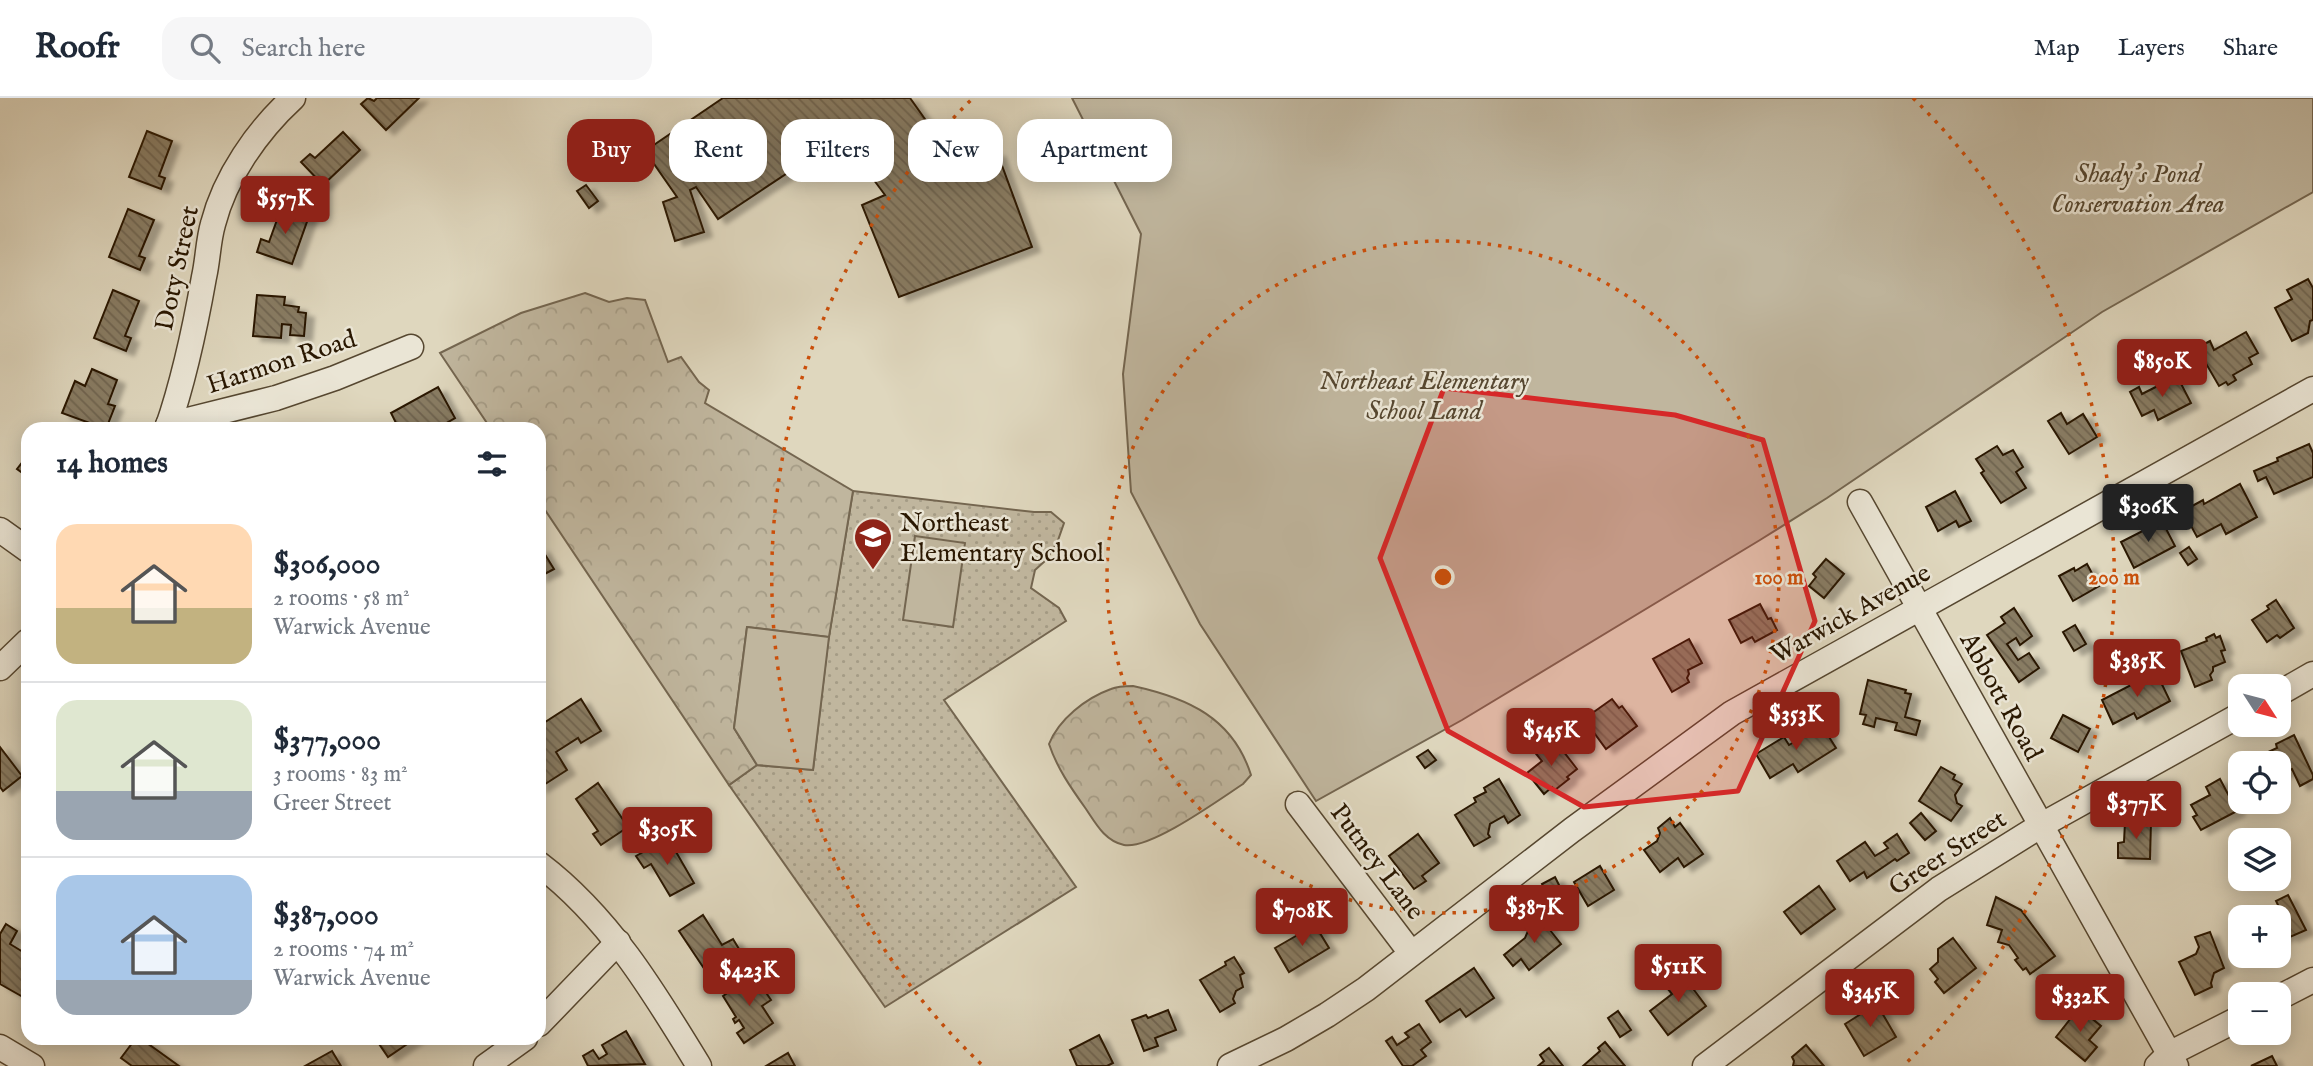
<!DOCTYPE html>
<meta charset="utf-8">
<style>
body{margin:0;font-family:"IM FELL English",serif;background:#f6f6f7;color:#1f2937;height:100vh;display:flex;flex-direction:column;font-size:26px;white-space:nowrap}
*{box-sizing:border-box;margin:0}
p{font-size:23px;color:#747a83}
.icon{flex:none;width:38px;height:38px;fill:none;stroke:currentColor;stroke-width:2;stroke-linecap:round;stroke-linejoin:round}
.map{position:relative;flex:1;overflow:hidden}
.sheet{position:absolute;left:21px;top:324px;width:525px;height:623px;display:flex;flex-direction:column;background:#fff;border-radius:21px;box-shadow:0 4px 18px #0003}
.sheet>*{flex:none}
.hud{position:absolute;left:567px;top:21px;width:665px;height:63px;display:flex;gap:14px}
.needle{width:46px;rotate:126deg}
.tools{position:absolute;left:2228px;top:576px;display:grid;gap:14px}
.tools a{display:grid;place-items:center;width:63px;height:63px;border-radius:14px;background:#fff;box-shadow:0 4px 18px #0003;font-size:35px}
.price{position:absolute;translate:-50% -60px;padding:0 16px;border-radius:7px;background:#8f2418;color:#fff;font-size:23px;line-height:46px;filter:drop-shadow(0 2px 4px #0008)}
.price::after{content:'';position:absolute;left:50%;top:42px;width:21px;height:16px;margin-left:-10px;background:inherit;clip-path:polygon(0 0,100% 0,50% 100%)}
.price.current{background:#222;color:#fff}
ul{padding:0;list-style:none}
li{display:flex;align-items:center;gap:21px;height:175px;padding:0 35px}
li+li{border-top:2px solid #e0e1e3}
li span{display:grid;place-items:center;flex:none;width:196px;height:140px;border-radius:21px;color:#555}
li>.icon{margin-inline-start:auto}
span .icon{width:84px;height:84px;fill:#fffc;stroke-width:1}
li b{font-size:30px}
h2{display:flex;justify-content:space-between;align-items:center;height:84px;padding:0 35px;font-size:30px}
.chip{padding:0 24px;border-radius:21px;background:#fff;box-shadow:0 4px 18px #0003;font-size:24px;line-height:63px}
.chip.current{background:#8f2418;color:#fff}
header{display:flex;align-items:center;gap:42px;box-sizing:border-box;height:98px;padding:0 35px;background:#fff;border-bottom:2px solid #e0e1e3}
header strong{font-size:33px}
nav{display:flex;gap:38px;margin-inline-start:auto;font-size:24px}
.search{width:490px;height:63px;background:#f6f6f7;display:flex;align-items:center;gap:18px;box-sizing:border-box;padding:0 24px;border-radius:21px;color:#747a83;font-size:26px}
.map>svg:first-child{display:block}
</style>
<header>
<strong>Roofr</strong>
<div class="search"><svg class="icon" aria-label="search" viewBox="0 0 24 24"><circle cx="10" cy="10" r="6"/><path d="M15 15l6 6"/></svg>Search here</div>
<nav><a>Map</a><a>Layers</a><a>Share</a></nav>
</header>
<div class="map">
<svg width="2313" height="968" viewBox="0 0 2313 968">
<defs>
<pattern id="grass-dots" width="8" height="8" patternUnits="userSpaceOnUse" patternTransform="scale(1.75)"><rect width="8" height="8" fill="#c0b69e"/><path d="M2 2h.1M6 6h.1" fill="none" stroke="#a59c86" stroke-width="1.8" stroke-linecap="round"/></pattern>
<pattern id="forest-crowns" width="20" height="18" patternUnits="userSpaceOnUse" patternTransform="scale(1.75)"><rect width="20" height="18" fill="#c0b69e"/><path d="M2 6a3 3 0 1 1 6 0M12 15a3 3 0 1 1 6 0" fill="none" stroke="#a59c86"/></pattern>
<pattern id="building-back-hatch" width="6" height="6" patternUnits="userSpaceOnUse" patternTransform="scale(1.75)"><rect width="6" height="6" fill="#887b63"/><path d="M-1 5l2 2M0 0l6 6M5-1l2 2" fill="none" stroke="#6f644f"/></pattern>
<filter id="shadow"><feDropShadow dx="8" dy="4.5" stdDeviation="2" flood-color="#0004"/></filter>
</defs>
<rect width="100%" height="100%" fill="#dfd7be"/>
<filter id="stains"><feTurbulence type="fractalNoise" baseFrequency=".00286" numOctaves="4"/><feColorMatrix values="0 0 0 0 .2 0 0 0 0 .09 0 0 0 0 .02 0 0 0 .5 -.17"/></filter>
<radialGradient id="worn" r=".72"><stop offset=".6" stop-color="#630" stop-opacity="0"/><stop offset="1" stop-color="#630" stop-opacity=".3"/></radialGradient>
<polygon fill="url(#grass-dots)" stroke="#746650" stroke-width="2" points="853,393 1034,414 1051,414 1064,425 1057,445 1046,462 1035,472 1031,490 1059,510 1066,523 944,602 1076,789 885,909 729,687 757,667 813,672 828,544"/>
<g fill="url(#forest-crowns)" stroke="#746650" stroke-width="2">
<polygon points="585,195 609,204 627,200 645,202 668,264 681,259 699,284 709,292 705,305 853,393 829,539 747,529 734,630 757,667 729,687 539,403 539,331 491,331 440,255 521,215"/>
<path d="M1133,588C1188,600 1233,620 1251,677L1243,686C1220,701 1150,752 1124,747C1105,743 1096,726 1086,711C1071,690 1057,670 1049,646C1059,621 1086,600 1111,591C1118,588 1126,588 1133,588Z"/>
</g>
<g fill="#c0b69e" stroke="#746650" stroke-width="2">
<polygon points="1072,0 2313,0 2313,94 2102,214 1827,400 1760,442 1462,622 1316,703 1200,526 1131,394 1123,276 1141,136"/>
<polygon points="915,438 965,445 953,529 903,522"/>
<polygon points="747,529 829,539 813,672 757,667 734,630"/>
</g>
<g fill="url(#building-back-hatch)" stroke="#291701" stroke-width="2" filter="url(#shadow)">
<polygon points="368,0 374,3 377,0 419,0 386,32 361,6"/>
<polygon points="723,0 910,0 959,69 997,54 1032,149 899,199 862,107 885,97 842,39 718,121 696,89 690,92 704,134 675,143 663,104 677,99 645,53"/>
<polygon points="147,33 172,43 159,78 165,80 161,91 129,79"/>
<polygon points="343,34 360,52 323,87 301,64 310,56 315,60"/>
<polygon points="586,87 598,103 589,110 577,93"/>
<polygon points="282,108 309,118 292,166 257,154 261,141 269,144"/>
<polygon points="128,111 154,122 139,158 145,160 140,172 109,159"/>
<polygon points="2308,181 2313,190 2313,222 2310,223 2308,235 2292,243 2275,210 2292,201 2287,192"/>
<polygon points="113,192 139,203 125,238 131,240 126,253 94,240"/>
<polygon points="257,197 285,199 284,207 299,209 298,214 306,215 304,238 290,237 291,227 282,226 281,240 253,238"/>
<polygon points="2246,234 2258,255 2249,260 2252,266 2233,277 2236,282 2228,287 2226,284 2219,288 2197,250 2210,243 2214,252"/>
<polygon points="92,271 117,282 108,306 115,308 106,331 62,315 75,283 85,288"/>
<polygon points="2177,278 2191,305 2158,322 2154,312 2142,318 2130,294 2139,289 2142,296"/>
<polygon points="438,289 455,320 436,331 399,331 391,315"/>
<polygon points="2061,315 2067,326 2083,316 2097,339 2069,356 2048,323"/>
<polygon points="2309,346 2313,355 2313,379 2274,396 2266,379 2258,383 2254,373 2278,363 2277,360"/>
<polygon points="1997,348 2003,357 2013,352 2023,369 2016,374 2026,390 2001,405 1981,375 1984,373 1976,361"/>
<polygon points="28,357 28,379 17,371"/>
<polygon points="2240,386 2257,419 2226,436 2221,426 2197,439 2183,413 2203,402 2204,406"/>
<polygon points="1955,393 1971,423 1959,429 1956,423 1938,433 1926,409"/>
<polygon points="2162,423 2175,448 2134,470 2121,444"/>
<polygon points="2189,449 2197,461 2188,467 2180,455"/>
<polygon points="541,450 554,471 539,479 539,451"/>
<polygon points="1826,461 1844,476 1824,500 1809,488 1816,479 1813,476"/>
<polygon points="2087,466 2099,488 2073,503 2059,478 2074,470 2075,473"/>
<polygon points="2276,502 2294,530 2280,540 2277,537 2267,544 2252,522 2269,511 2267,508"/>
<polygon points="1760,506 1768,521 1771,520 1777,532 1755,544 1752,539 1741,545 1729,522"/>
<polygon points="2014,510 2032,538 2020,547 2016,540 2007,546 2018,562 2029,555 2039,570 2019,584 1987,537 2005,525 2001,519"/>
<polygon points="2075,527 2086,546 2074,553 2063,534"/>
<polygon points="2214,536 2216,540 2220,538 2225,552 2221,553 2225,564 2213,569 2213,573 2210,577 2212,582 2195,589 2181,553 2207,543 2206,540"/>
<polygon points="1689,541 1702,565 1688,572 1689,576 1687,580 1689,584 1672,594 1653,561"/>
<polygon points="2156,574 2170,603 2137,621 2134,615 2113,626 2102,602"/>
<polygon points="1868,582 1906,592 1905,595 1911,596 1905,619 1920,623 1916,637 1895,632 1897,625 1876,620 1874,629 1863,626 1866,617 1860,616"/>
<polygon points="581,601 601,633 581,645 578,640 556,654 567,672 539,690 539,628"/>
<polygon points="1612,601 1619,610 1622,608 1637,628 1606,651 1584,621"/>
<polygon points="2063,617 2090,631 2078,654 2051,640"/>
<polygon points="1822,628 1836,650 1798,674 1793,666 1770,680 1756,656 1784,639 1789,647"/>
<polygon points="2294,637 2313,677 2313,681 2300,688 2292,671 2278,677 2278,665 2271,665 2266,655 2277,650 2276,646"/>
<polygon points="1543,643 1553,656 1560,649 1577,671 1567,679 1569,681 1555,692 1552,689 1544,696 1527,675 1542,663 1533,652"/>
<polygon points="0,649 22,678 3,693 0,689"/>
<polygon points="1428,652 1436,662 1425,670 1417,659"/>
<polygon points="1941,669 1955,677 1953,681 1962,686 1955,697 1957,705 1962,708 1951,723 1919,703"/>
<polygon points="1499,681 1520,717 1508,725 1504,718 1490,726 1488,736 1490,739 1474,748 1455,717 1476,704 1474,700 1486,694 1484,690"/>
<polygon points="2220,681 2237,713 2201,732 2193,719 2197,717 2191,707 2210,697 2206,689"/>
<polygon points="598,685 628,729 601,747 593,736 598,733 576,701"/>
<polygon points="1921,715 1936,733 1925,742 1910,725"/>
<polygon points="1670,720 1675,729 1680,725 1703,756 1684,769 1678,760 1660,774 1644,752 1657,743 1660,735 1658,730"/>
<polygon points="2125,724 2151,724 2150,761 2118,760 2118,745 2124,744"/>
<polygon points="1418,736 1439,765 1422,778 1426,783 1414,791 1389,758"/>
<polygon points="1897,736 1909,755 1897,763 1895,761 1867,780 1864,774 1850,783 1837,763 1865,744 1875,758 1888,750 1884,745"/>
<polygon points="668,740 694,785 670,798 651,766 644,770 636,758"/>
<polygon points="1600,768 1614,792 1588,808 1574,784"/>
<polygon points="1555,779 1562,793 1548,799 1542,786"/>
<polygon points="1819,788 1835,811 1801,836 1784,814"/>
<polygon points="2288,797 2306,832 2290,839 2289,836 2278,841 2278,819 2268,819 2281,813 2276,803"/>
<polygon points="1996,799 2021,812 2055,858 2030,876 2026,870 2023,872 2015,862 2018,860 2009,847 1998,844 2002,832 1987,827"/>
<polygon points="703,817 722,847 733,841 739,851 729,857 731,860 707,875 679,833"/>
<polygon points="1538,817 1561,846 1529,872 1521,861 1513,868 1504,857 1525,840 1528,833 1524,829"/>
<polygon points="6,826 17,833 10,846 28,857 23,866 28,869 28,891 23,899 0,886 0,836"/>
<polygon points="1315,827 1329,850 1289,874 1275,850"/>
<polygon points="2210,834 2224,870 2214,875 2211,885 2212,889 2195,897 2179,864 2196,856 2199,849 2195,839"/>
<polygon points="1953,840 1976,870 1944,895 1935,884 1938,881 1930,871 1938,864 1938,851"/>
<polygon points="1234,859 1244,875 1240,877 1243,889 1236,893 1233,901 1235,905 1220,914 1200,882 1226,867 1225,864"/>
<polygon points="1474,870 1494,900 1466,919 1460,911 1440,924 1426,903"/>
<polygon points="1679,872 1706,908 1668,937 1650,913 1672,896 1663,885"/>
<polygon points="754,877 771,902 762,908 773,925 744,945 737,935 744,930 739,922 735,925 733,921 736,919 723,898"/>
<polygon points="2063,878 2076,897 2054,912 2041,893"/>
<polygon points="1874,901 1896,939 1864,958 1845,926 1864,914 1861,908"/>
<polygon points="2079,910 2101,928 2089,942 2097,949 2085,963 2056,939"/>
<polygon points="1168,912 1176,932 1155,940 1158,948 1144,953 1132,922 1146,917 1148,920"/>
<polygon points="1618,913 1631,932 1620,939 1608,920"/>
<polygon points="1419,926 1431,944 1421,952 1426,958 1412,968 1403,968 1386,943 1392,939 1397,947 1409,939 1405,935"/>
<polygon points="626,933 645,966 588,968 583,958 593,952 599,961 607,956 602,947"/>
<polygon points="1099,937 1113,965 1107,968 1077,968 1070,952"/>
<polygon points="136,940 140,940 179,968 132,968 121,960"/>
<polygon points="375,940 416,940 388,959"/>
<polygon points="1605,944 1625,968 1583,968 1600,953 1598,950"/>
<polygon points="1806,947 1824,968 1793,968 1794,963 1792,959"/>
<polygon points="1549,950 1563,968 1538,968 1544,963 1540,957"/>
<polygon points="332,953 341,968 305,968"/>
<polygon points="788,955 795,968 766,968"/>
<polygon points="2272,958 2277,968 2251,968"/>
</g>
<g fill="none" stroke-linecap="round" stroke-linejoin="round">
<defs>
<g id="minor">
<polyline points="168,327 276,300 335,280 411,249"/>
<path d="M167,331C184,282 195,230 204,179C208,162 208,143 213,126C225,79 257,33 293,0"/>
<polyline points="1860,404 2176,968"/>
<polyline points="0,432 28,452"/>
<polyline points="0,570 28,543"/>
<polyline points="2278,596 2313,576"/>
<polyline points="1298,706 1411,855"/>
<path d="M539,766C609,819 654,894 699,968"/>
<polyline points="2278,900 2313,882"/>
<polyline points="539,926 618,844"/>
<polyline points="0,949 32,968"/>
<polyline points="486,968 525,940"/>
<polyline points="1230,968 1286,941 1327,917 1366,891 1572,732 1732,615 2313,291"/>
<polyline points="1705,968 1939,791 2040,728 2240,617"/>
<polyline points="2157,968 2169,956 2240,920"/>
</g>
</defs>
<use href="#minor" stroke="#564730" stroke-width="27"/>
<use href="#minor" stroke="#eae5d5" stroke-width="24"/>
</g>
<path fill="#d62828" fill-opacity="0.2" stroke="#d62828" stroke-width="5" stroke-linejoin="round" d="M1444,290L1675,317L1763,342L1815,523L1738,693L1584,709L1448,633L1380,460Z"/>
<g fill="none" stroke="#cb4f0a" stroke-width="3.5" stroke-dasharray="3.5 7">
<circle cx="1443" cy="479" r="336"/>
<path d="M981 966A671 671 0 0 1 973 0M1913 0A671 671 0 0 1 1905 966"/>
</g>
<defs>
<symbol id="school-pin" viewBox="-11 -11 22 30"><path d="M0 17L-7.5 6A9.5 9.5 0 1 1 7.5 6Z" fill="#8f2418" stroke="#eae5d5"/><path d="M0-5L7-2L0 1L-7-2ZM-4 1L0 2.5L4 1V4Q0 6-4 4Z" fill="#fff"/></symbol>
</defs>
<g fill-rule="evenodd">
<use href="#school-pin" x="851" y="417" width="44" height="60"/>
</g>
<g text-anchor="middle" stroke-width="5" stroke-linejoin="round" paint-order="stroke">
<g font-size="26" font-style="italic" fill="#564730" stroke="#eae5d5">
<text x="2138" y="84">Shady's Pond<tspan x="2138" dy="30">Conservation Area</tspan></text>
<text x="1424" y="291">Northeast Elementary<tspan x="1424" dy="30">School Land</tspan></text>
</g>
<g font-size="26" fill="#291701" stroke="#eae5d5">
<text transform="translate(176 170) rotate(-78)" y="9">Doty Street</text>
<text transform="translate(281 263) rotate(-18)" y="9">Harmon Road</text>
<text transform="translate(1850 515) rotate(-29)" y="9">Warwick Avenue</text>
<text transform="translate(2002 598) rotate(61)" y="9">Abbott Road</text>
<text transform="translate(1947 754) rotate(-33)" y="9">Greer Street</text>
<text transform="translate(1378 763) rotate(53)" y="9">Putney Lane</text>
</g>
<g font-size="26" fill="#291701" stroke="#eae5d5" text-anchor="start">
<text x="900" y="433">Northeast<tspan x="900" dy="30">Elementary School</tspan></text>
</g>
</g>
<circle cx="1443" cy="479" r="10" fill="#cb4f0a" stroke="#eae5d5" stroke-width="3.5"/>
<g font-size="21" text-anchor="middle" font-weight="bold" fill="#cb4f0a" stroke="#eae5d5" stroke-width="5" stroke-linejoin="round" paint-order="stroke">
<text x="1779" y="486">100 m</text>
<text x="2114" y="486">200 m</text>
</g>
<rect width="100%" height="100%" filter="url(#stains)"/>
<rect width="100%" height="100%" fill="url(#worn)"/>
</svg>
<div class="tools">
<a><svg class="needle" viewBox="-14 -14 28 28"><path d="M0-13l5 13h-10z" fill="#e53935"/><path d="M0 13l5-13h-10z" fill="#747a83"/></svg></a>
<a><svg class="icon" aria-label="locate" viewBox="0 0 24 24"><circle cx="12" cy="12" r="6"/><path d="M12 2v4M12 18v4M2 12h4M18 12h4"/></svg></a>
<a><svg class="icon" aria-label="layers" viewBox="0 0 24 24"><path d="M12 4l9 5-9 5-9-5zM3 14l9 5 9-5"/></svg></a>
<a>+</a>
<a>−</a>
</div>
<b class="price" style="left:285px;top:138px">$557K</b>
<b class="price" style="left:2162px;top:301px">$850K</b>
<b class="price current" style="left:2148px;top:446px">$306K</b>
<b class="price" style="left:2137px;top:601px">$385K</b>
<b class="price" style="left:1796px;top:654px">$353K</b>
<b class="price" style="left:1551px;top:670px">$545K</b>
<b class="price" style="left:2136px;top:743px">$377K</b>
<b class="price" style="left:667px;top:769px">$305K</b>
<b class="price" style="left:1534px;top:847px">$387K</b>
<b class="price" style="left:1302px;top:850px">$708K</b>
<b class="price" style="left:1678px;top:906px">$511K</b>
<b class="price" style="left:749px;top:910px">$423K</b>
<b class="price" style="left:1870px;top:931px">$345K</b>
<b class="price" style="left:2080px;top:936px">$332K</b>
<div class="hud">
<a class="chip current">Buy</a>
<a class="chip">Rent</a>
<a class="chip">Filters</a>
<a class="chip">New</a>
<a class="chip">Apartment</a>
</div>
<section class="sheet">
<h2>14 homes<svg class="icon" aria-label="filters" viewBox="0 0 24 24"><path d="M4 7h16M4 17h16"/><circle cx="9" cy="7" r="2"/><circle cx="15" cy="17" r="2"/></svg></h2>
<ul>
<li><span style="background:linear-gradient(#ffd9b3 60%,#c2b280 0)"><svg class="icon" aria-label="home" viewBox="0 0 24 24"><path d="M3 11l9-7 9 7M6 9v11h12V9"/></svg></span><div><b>$306,000</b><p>2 rooms · 58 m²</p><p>Warwick Avenue</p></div></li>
<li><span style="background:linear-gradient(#dfe7d0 65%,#9aa5b1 0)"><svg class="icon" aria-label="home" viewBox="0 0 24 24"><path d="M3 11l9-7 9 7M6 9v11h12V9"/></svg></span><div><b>$377,000</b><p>3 rooms · 83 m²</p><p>Greer Street</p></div></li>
<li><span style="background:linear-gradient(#a9c7e8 75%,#9aa5b1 0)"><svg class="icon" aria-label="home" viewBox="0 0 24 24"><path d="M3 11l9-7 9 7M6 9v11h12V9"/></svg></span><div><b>$387,000</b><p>2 rooms · 74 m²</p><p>Warwick Avenue</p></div></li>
</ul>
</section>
</div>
